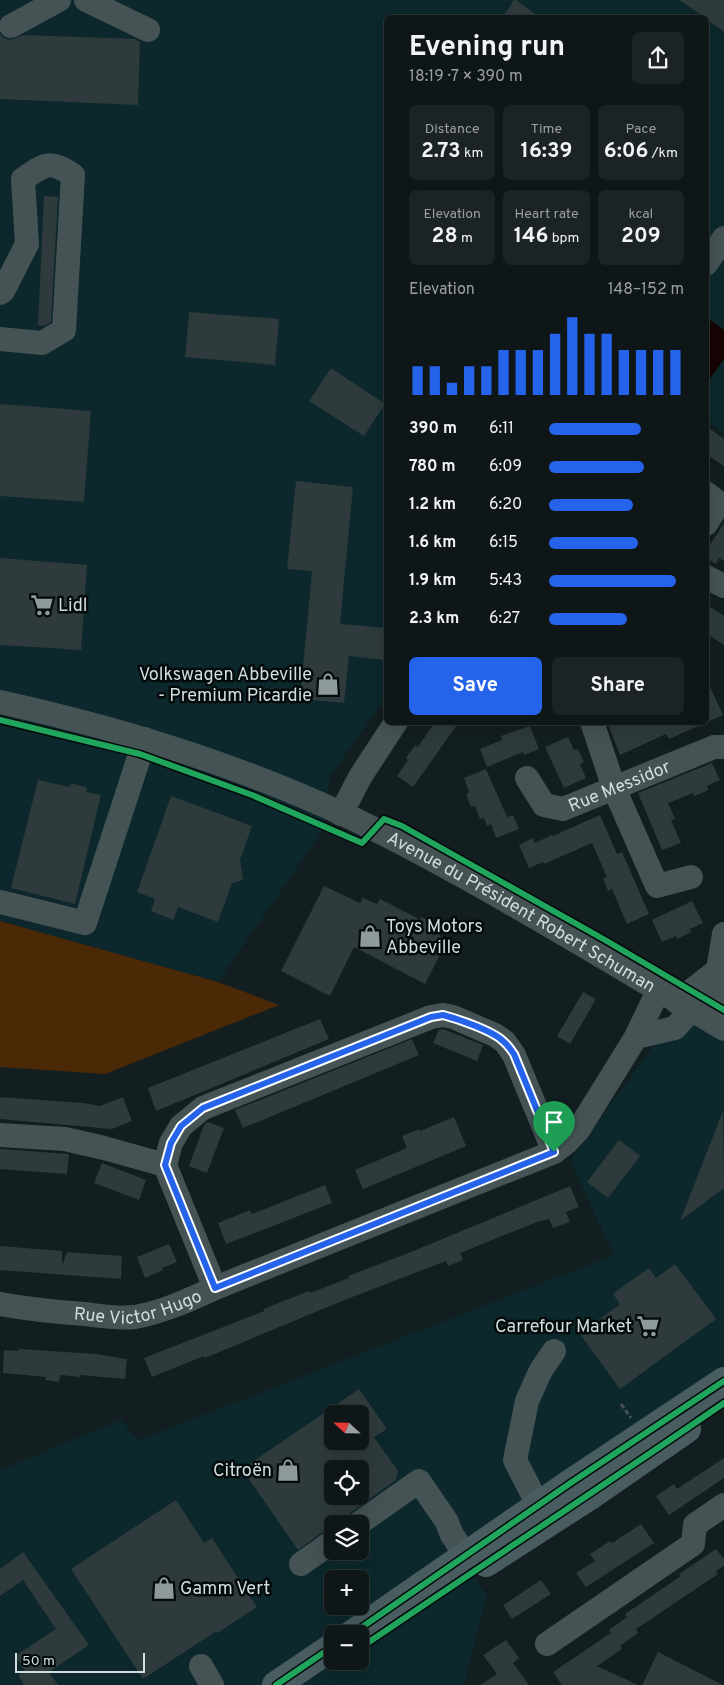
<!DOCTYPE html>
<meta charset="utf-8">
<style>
:root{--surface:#0e1618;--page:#1c2325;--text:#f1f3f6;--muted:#9b9fa2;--line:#2e3537;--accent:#2563eb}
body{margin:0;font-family:Overpass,sans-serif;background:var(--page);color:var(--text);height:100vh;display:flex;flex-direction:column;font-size:19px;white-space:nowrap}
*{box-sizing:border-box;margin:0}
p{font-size:16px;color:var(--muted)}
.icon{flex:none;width:28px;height:28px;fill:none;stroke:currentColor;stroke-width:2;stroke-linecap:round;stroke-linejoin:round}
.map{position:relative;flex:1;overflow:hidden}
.sheet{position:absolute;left:384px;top:15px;width:325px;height:710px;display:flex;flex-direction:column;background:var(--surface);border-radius:8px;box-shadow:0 5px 20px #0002,0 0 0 1px var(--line)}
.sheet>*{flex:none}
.needle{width:32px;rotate:292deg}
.controls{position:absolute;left:324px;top:1405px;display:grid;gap:10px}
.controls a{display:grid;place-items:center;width:45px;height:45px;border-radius:8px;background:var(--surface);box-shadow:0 5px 20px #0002,0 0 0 1px var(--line);font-size:25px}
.scale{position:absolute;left:15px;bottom:12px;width:130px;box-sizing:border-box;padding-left:5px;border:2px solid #d0dcde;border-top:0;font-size:14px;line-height:18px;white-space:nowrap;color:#d0dcde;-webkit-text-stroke:4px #040a0b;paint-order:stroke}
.pin{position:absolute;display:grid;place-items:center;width:42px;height:42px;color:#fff;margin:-51px -21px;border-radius:50% 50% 50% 0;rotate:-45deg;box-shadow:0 0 5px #0007}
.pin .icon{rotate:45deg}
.round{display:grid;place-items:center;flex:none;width:52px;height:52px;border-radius:8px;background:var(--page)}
.overview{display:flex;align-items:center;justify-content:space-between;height:85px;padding:0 25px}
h1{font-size:28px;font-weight:700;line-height:38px}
.metrics{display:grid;grid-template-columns:repeat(3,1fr);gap:8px;height:85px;padding:5px 25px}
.metrics div{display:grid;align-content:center;border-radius:8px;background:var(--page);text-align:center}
.metrics b{font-size:21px;font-weight:700}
.metrics small{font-size:14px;font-weight:400}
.metrics p{font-size:14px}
.chart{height:140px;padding:10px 25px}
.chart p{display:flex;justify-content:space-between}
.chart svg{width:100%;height:90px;margin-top:5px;stroke:var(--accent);stroke-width:6}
.primary-button{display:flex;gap:10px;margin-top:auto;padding:10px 25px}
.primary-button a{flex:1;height:58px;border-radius:8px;background:var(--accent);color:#fff;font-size:20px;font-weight:700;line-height:58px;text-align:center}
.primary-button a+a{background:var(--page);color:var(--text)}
ul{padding:0 25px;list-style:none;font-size:16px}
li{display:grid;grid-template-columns:80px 60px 1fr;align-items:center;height:38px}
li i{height:12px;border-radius:6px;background:var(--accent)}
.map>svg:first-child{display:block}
.built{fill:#0c282c;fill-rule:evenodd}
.green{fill:#4b2907}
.water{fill:#170303}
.building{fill:#2e3a3b;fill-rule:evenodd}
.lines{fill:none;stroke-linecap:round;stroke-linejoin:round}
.path{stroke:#475254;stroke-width:3;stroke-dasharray:5 2.5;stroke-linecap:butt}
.minor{stroke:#455355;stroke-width:24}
.major{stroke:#495d61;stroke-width:28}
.cycleway-casing{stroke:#040a0b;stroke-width:9}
.cycleway{stroke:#20a55d;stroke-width:6}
.route-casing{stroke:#fff;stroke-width:10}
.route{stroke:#2563eb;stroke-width:6}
.labels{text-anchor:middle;stroke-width:5;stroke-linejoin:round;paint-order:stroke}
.poi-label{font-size:18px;fill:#d0dcde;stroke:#040a0b;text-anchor:start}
.street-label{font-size:18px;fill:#d0dcde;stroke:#040a0b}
</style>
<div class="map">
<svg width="724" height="1685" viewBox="0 0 724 1685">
<rect width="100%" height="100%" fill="#131e20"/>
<!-- built -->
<path class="built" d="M 0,0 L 724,0 L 724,433 L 706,420 L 706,18 L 386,18 L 386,697 L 330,777 L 321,833 L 218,982 L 0,921 Z
M 679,1010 L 724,1042 L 724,1392 L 465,1563 L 487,1596 L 464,1685 L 0,1685 L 0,1470 L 121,1420 L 139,1440 L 614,1255 L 570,1161 ZM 332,1414 L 360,1414 L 360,1441 L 332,1441 ZM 332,1469 L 360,1469 L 360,1496 L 332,1496 ZM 332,1524 L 360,1524 L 360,1551 L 332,1551 ZM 332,1579 L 360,1579 L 360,1606 L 332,1606 ZM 332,1634 L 360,1634 L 360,1661 L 332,1661 Z"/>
<!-- green -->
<path class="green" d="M 0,921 L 218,982 L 279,1005 L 105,1074 L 0,1067 Z"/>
<!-- water -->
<path class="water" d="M 707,318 L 724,330 L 724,359 L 706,384 Z"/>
<!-- building -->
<path class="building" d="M 514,0 L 516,0 L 541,18 L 502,18 Z
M 679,0 L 724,0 L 724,32 L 706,19 L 706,18 Z
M 0,34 L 4,38 L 10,40 L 24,35 L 135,39 L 140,42 L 138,105 L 0,99 Z
M 44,196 L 58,197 L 51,322 L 44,326 L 38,325 Z
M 189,312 L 279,319 L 275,365 L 185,357 Z
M 331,368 L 385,404 L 364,436 L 309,401 Z
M 0,404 L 91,411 L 84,502 L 0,496 Z
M 706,426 L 724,439 L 724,466 L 706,454 Z
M 296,481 L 353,487 L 340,624 L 386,628 L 386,660 L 349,656 L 344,703 L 300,699 L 312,571 L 287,569 Z
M 724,523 L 724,561 L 719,558 L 716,564 L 706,557 L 706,551 Z
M 0,558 L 87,565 L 81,650 L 0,645 Z
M 706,604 L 724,616 L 724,645 L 706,633 Z
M 706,678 L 723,715 L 669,739 L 666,734 L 620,755 L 607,722 L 706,722 Z
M 435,722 L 459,722 L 413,787 L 397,776 L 408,760 L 406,758 L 415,745 L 418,747 Z
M 530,726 L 539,749 L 524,755 L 523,752 L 487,767 L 480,749 L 502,740 L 501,736 Z
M 568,737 L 574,750 L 578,749 L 584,762 L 580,764 L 586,778 L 564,788 L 545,747 Z
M 712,763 L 720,780 L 707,786 L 708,790 L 702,793 L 694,796 L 693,793 L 668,803 L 675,819 L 671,820 L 681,843 L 662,850 L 638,793 Z
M 486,769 L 507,817 L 513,815 L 519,829 L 496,838 L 491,824 L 487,826 L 484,818 L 480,819 L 475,806 L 471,807 L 466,794 L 469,792 L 464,778 Z
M 38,780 L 70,787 L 71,783 L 87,788 L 86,792 L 101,795 L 75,904 L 11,888 Z
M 171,796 L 252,826 L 240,860 L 243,880 L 232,883 L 218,922 L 178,907 L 173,920 L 151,911 L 155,899 L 137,892 Z
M 600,815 L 617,854 L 622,852 L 649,914 L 627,924 L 612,889 L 608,891 L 603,878 L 607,877 L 592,843 L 544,864 L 543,862 L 529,868 L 519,845 L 533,838 L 535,843 L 552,835 L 553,836 Z
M 324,886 L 360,903 L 363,898 L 377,904 L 380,899 L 421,920 L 421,917 L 430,921 L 439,931 L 442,942 L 441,953 L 425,984 L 354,947 L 330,996 L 281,971 Z
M 692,901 L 703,923 L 690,929 L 691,932 L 677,939 L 676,936 L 662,942 L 652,920 Z
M 583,992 L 596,999 L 570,1044 L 557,1036 Z
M 320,1019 L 329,1039 L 156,1111 L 148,1088 Z
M 443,1029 L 483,1045 L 477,1061 L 433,1043 L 439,1030 Z
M 412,1039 L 419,1055 L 243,1128 L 235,1110 Z
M 0,1097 L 83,1103 L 100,1106 L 123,1097 L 132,1121 L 112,1129 L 0,1119 Z
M 723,1111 L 724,1188 L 680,1221 Z
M 454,1117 L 466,1146 L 363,1189 L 355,1170 L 407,1148 L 402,1136 L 419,1129 L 420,1131 Z
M 208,1122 L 224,1128 L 207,1173 L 189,1166 L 204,1125 Z
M 619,1140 L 640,1156 L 608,1198 L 587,1182 Z
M 0,1149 L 69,1154 L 67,1174 L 0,1169 Z
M 102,1163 L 146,1180 L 139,1200 L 94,1183 Z
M 325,1185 L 332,1203 L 226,1244 L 218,1223 L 250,1210 L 252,1214 Z
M 570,1186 L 579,1207 L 566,1212 L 570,1222 L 561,1225 L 553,1228 L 549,1219 L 537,1222 L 460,1253 L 463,1260 L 448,1266 L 446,1261 L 337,1303 L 205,1358 L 204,1356 L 152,1377 L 144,1358 L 264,1311 L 264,1309 L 281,1302 L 309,1291 L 310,1293 L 349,1278 L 348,1276 L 411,1252 Z
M 169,1244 L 177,1262 L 162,1268 L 163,1270 L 145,1278 L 137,1257 Z
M 0,1246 L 62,1251 L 62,1266 L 67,1252 L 122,1256 L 121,1279 L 0,1270 Z
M 675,1264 L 716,1319 L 620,1389 L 580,1334 L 620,1304 L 613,1294 L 632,1280 L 649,1268 L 656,1278 Z
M 19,1349 L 96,1354 L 127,1359 L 125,1379 L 80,1375 L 80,1377 L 60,1375 L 59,1382 L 45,1380 L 46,1377 L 3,1373 L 4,1350 L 18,1351 Z
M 359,1389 L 387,1429 L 374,1437 L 398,1471 L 396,1480 L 350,1513 L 345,1520 L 340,1524 L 332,1524 L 332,1529 L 324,1531 L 298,1550 L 242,1469 ZM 332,1414 L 360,1414 L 360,1441 L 332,1441 ZM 332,1469 L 360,1469 L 360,1496 L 332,1496 Z
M 724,1458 L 724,1478 L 669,1515 L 656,1496 L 674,1484 L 677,1489 Z
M 176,1500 L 204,1543 L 212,1538 L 257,1607 L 217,1633 L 215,1632 L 143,1679 L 71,1569 Z
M 641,1524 L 654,1543 L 586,1587 L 576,1573 L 595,1561 L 590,1554 L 610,1541 L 612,1543 Z
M 716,1549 L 724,1559 L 724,1566 L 716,1571 L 718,1574 L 636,1629 L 638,1633 L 620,1646 L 622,1649 L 597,1666 L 638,1685 L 562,1685 L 553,1672 L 611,1633 L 609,1630 L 627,1617 L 625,1614 L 681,1576 L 679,1574 Z
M 23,1552 L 89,1645 L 49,1672 L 58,1685 L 24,1685 L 18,1675 L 25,1671 L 15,1656 L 56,1629 L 23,1580 L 0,1596 L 0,1569 Z
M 541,1580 L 551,1594 L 512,1619 L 503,1605 Z
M 506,1640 L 519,1658 L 513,1663 L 529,1685 L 480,1685 L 497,1674 L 483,1655 Z
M 658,1652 L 723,1685 L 642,1685 Z"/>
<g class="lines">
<!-- path -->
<path class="path" d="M 621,1404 L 631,1418"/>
<!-- minor -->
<g class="minor">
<path d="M 86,0 L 148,30"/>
<path d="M 11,26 L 59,0"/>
<path d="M 706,264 L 724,238"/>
<path d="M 0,293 L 3,291 L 27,244 L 23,179 C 46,164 48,159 73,175 L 64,330 L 42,343 L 0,339"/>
<path d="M 706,493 L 719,503 L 706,524"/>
<path d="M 706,577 L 724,586"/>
<path id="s1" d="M 0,702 C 118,728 233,763 343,814 C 424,852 502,898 579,943 C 627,972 676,1000 724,1029"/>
<path d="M 592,722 L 614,788 L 657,886 L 691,877"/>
<path id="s2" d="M 527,778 L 544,805 L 563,809 L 714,747 L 724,747"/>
<path d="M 341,814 L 360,777 L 396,722"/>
<path d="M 0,902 L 85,923 L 145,739"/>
<path d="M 677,1002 L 718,970"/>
<path d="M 706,1018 L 715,1004 L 720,985 L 718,970 L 724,934"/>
<path d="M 636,1037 L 675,1028 L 691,1010"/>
<path d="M 0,1135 L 65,1139 L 104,1148 L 165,1165"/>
<path d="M 215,1288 L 165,1165 L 171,1143 L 181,1126 L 203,1108 L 431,1017 L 443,1015 L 453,1017 L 495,1035 L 505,1042 L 514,1055 L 554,1152"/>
<path id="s3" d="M 0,1304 C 28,1309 56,1312 85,1314 C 101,1316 119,1319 135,1317 C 163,1312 189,1300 215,1288 L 554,1152 L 567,1142 L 579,1129 L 636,1037 L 658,991"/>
<path d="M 540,1504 L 535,1499 L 515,1460 L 527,1401 L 541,1370 L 554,1351"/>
<path d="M 358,1524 L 419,1481 L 447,1522 L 451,1533 L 465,1555"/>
<path d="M 301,1564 L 332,1542"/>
<path d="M 547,1644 L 693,1544 L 695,1525 L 724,1505"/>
<path d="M 201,1666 L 212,1685"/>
</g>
<!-- major -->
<path class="major" d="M 486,1563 L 590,1496 L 687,1429
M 352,1634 L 572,1482 L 724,1381
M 276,1685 L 332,1647"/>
<defs>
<path id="cycleway" d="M 0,720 L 140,754 L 252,795 L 362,843 L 384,819 L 402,826 L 605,940 L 724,1010
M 352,1634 L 572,1482 L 724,1381
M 360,1648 C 481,1566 603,1486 724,1403
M 276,1685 L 332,1647"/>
</defs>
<!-- cycleway casing -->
<use href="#cycleway" class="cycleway-casing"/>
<!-- cycleway -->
<use href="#cycleway" class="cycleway"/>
</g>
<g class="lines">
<defs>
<path id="route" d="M 443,1015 C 458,1019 494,1031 504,1042 C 508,1045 511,1050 514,1054 L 554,1152 L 215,1288 L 165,1165 L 171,1143 L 181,1126 L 203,1108 L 431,1017 Z"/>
</defs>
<!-- route casing -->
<use href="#route" class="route-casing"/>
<!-- route -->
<use href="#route" class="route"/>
</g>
<!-- icons -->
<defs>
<symbol id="supermarket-bare" viewBox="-9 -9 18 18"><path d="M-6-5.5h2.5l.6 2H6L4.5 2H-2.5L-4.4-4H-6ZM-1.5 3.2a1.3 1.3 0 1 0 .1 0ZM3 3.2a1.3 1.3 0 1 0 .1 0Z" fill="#8e9a9c" stroke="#040a0b" stroke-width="2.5" paint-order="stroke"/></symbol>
<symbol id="shop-bare" viewBox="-9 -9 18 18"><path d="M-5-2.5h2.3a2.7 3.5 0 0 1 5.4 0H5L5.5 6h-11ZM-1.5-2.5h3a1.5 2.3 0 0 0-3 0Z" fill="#8e9a9c" stroke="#040a0b" stroke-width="2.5" paint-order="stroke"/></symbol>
</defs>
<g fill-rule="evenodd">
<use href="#supermarket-bare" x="26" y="589" width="32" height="32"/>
<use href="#shop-bare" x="312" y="668" width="32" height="32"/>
<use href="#shop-bare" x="354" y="920" width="32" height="32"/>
<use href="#supermarket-bare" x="632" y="1310" width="32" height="32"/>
<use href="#shop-bare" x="272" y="1454" width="32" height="32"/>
<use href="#shop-bare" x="148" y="1572" width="32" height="32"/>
</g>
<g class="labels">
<!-- poi labels -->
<g class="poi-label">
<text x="58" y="611">Lidl</text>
<text x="312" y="680" text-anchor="end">Volkswagen Abbeville<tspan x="312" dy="21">- Premium Picardie</tspan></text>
<text x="386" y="932">Toys Motors<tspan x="386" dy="21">Abbeville</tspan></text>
<text x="632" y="1332" text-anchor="end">Carrefour Market</text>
<text x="272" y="1476" text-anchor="end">Citroën</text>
<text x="180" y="1594">Gamm Vert</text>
</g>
<!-- street labels -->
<g class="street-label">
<text dy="6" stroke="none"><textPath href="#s2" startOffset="112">Rue Messidor</textPath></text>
<text dy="6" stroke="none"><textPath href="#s1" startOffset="565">Avenue du Président Robert Schuman</textPath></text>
<text dy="6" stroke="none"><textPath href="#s3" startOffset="140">Rue Victor Hugo</textPath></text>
</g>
</g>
</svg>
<div class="controls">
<a><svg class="needle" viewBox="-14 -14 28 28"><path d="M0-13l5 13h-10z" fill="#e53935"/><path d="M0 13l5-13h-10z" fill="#9b9fa2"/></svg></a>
<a><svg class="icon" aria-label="locate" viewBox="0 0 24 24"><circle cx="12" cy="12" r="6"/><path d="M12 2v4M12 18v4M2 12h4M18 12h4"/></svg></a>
<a><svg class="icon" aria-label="layers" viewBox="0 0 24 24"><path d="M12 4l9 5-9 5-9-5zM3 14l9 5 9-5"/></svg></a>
<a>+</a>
<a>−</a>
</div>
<div class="scale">50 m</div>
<div class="pin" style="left:554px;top:1152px;background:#1e9e55"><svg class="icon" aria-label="arrive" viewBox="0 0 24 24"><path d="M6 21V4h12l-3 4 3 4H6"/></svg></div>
<section class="sheet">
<div class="overview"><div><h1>Evening run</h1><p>18:19 · 7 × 390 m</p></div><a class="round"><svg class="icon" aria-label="share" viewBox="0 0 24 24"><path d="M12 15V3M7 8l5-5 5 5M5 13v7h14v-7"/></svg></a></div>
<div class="metrics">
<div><p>Distance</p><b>2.73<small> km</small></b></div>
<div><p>Time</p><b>16:39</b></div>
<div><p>Pace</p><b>6:06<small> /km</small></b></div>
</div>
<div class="metrics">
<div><p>Elevation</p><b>28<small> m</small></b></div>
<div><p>Heart rate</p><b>146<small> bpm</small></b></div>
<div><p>kcal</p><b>209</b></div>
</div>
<div class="chart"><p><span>Elevation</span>148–152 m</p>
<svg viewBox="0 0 160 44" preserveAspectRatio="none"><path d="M5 44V30M15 44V30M25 44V38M35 44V30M45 44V30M55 44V22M65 44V22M75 44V22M85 44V14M95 44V6M105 44V14M115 44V14M125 44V22M135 44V22M145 44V22M155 44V22"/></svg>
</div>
<ul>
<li><b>390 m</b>6:11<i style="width:68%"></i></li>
<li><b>780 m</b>6:09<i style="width:70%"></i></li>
<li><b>1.2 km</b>6:20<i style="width:62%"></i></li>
<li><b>1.6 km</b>6:15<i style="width:66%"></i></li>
<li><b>1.9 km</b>5:43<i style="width:94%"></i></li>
<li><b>2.3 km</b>6:27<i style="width:58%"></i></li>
</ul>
<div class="primary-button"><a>Save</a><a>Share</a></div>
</section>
</div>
